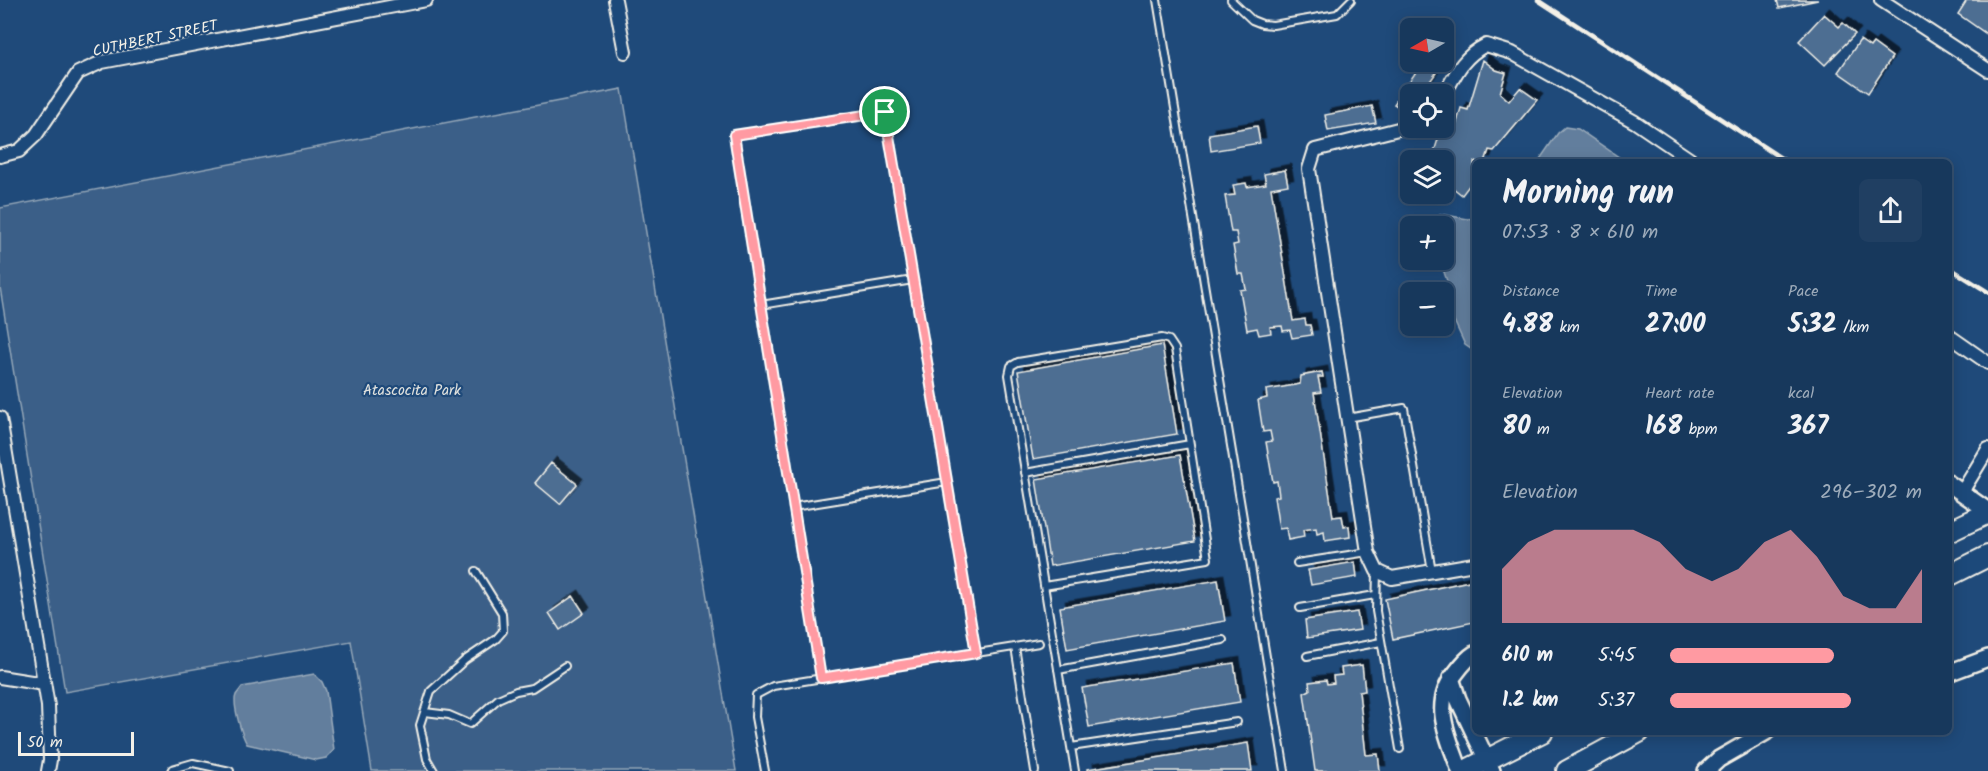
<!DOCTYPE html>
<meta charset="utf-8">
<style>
:root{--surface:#17385c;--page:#203f62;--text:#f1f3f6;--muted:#9eacbb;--line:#365272;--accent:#ff9aa2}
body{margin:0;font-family:Kalam,sans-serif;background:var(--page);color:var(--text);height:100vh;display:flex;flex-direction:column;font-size:22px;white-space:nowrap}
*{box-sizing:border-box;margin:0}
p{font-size:20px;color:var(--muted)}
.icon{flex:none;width:33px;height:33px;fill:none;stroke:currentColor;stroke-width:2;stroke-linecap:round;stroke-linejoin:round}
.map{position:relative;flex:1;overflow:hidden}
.drawer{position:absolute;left:1472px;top:159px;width:480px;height:576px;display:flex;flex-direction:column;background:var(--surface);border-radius:9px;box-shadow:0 3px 15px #0003,0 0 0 2px var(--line)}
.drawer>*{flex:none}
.needle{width:39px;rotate:261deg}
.fabs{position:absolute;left:1400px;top:18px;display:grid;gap:12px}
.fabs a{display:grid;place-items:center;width:54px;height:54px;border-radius:9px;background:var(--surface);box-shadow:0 3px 15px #0003,0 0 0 2px var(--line);font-size:30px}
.scale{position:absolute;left:18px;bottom:15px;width:116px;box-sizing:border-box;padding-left:6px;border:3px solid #f4f1e8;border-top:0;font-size:16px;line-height:21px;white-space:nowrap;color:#f4f1e8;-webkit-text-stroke:4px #1f4a7a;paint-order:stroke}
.pin{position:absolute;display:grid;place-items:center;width:51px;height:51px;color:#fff;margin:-26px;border:3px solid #fff;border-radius:50%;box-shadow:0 2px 6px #0007}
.round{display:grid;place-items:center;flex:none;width:63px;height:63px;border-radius:9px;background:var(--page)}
.head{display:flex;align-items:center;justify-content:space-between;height:102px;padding:0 30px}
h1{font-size:33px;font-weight:700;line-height:45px}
.figures{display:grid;grid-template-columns:repeat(3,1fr);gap:9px;height:102px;padding:6px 30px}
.figures div{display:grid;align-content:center}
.figures b{font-size:26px;font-weight:700}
.figures small{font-size:16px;font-weight:400}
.figures p{font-size:16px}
.chart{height:168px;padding:12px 30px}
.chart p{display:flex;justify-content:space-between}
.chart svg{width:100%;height:108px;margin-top:6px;fill:var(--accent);opacity:.7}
ul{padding:0 30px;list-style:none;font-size:20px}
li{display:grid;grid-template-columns:96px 72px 1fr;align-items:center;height:45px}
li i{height:15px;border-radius:8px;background:var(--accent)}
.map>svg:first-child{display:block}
.green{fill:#3a5f88;stroke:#97a8b8;stroke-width:1.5}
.water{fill:#627e9d;stroke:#9cacbb;stroke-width:1.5}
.building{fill:#4d6e92;stroke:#f4f1e8;stroke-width:1.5;filter:url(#shadow)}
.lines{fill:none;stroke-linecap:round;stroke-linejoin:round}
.service-casing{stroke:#f4f1e8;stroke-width:10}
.minor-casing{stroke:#f4f1e8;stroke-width:16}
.tertiary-casing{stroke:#f4f1e8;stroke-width:20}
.primary-casing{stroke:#f4f1e8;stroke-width:24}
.service{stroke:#1f4a7a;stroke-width:6}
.minor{stroke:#1f4a7a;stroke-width:12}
.tertiary{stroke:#1f4a7a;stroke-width:15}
.primary{stroke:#1f4a7a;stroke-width:20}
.rail{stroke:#f4f1e8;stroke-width:4.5}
.route-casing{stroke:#fff;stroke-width:12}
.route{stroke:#ff9aa2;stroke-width:8}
.labels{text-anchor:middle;stroke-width:4.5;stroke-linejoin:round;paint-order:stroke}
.street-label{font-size:15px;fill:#f4f1e8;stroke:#1f4a7a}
.park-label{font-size:15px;fill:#e1e2de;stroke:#1f4a7a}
</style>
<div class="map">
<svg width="1988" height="771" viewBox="0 0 1988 771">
<defs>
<filter id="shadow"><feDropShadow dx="5.5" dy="-5.5" stdDeviation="0" flood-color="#0009"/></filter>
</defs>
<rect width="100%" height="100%" fill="#1f4a7a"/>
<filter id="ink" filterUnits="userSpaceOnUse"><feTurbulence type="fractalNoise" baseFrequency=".0167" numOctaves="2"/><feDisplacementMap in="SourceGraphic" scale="12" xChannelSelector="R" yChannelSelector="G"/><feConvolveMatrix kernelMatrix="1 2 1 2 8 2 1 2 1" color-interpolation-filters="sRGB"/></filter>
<g filter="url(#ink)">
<!-- green -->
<path class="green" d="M 622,89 L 736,771 L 372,771 L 351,641 L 65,692 L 0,287 L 0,208 Z"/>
<!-- water -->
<path class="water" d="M 1565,127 L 1578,129 L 1626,162 L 1538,162 L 1558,133 Z
M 1440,214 L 1468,219 L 1474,218 L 1474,347 L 1471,349 L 1465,345 L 1447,305 L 1447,281 L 1440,260 L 1443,260 L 1443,226 L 1437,226 Z
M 314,674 L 322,682 L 326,691 L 334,750 L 326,758 L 316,760 L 247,744 C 242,736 232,704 236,695 C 238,692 240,690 242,687 Z"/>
<!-- building -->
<path class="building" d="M 1777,0 L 1818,0 L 1779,8 Z
M 1967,0 L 1988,0 L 1988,35 L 1958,14 Z
M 1824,14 L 1839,27 L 1843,23 L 1855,34 L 1825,65 L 1799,41 Z
M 1860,40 L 1870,47 L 1873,43 L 1892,57 L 1868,93 L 1838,72 Z
M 1483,60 L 1496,70 L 1506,73 L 1500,93 L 1509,101 L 1520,88 L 1537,100 L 1494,151 L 1489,150 L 1485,162 L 1474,162 L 1474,179 L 1462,195 L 1443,180 L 1443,160 L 1434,160 L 1429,156 L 1435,149 L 1440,133 L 1451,136 L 1454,133 L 1461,108 L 1468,110 Z
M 1422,63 L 1436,73 L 1421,94 L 1410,94 L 1410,111 L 1408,113 L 1394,104 Z
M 1372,106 L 1376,123 L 1328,131 L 1325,115 Z
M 1257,126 L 1260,143 L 1211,151 L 1209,134 Z
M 1285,170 L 1288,185 L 1271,188 L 1293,321 L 1305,319 L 1306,325 L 1310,325 L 1312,335 L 1292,338 L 1290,330 L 1283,331 L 1282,326 L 1270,327 L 1271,333 L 1259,335 L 1257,328 L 1247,330 L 1240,290 L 1246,289 L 1243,274 L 1238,274 L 1233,245 L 1238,244 L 1236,232 L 1231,232 L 1225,196 L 1235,195 L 1233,185 L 1246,183 L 1247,187 L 1266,184 L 1264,174 Z
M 1162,345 L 1177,434 L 1033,459 L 1018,371 Z
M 1322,372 L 1323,377 L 1318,377 L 1321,392 L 1314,393 L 1333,517 L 1342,516 L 1344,527 L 1349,526 L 1350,537 L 1325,541 L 1324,532 L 1317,534 L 1316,528 L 1303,530 L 1304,537 L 1288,540 L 1286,528 L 1279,529 L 1274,497 L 1279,496 L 1277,481 L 1273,482 L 1266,442 L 1272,441 L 1270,431 L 1263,432 L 1258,400 L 1267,398 L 1266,390 L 1300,384 L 1301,376 Z
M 1180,455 L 1195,541 L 1050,566 L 1036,479 Z
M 551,463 L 577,484 L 560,504 L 535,483 Z
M 1355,562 L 1357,577 L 1311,585 L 1308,570 Z
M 1218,580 L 1225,621 L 1067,649 L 1060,607 Z
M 1474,580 L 1474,622 L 1393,639 L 1385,599 Z
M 573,596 L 584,613 L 560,630 L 549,613 Z
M 1357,612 L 1360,630 L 1307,638 L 1305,620 Z
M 1234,663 L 1240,702 L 1089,727 L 1082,688 Z
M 1362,665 L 1365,691 L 1359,692 L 1366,755 L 1378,754 L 1380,771 L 1315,771 L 1304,693 L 1310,690 L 1309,682 L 1326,680 L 1327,684 L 1334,683 L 1333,676 L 1342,675 L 1341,668 Z
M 1248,743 L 1252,771 L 1088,771 L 1088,769 Z"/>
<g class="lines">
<defs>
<path id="service" d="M 1157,0 L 1285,771
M 1231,0 L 1252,20 L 1262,24 L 1273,25 L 1337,14 L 1351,0
M 761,305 L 913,280
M 1347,418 L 1404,408 L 1432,571
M 1025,473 L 1190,444
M 793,507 L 947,482
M 1297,563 L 1368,552
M 1377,571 L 1376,611 L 1400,749
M 1044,586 L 1208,559 L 1175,349 L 1169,340 L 1162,338 L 1018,362 L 1011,366 L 1009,375 L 1075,771
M 1300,608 L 1375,595
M 1015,647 L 1035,771
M 1307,656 L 1381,642
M 1058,670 L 1223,640
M 821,678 L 734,135 L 885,112 L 976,653
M 425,712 L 449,715 L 470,724 L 498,699 L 516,691 L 532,688 L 565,666
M 1071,747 L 1237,722
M 171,771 L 172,769 L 193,763 L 230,771
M 434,771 L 427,759 L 420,725 L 431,691 L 465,660 L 496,639 L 503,631 L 502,613 L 476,571
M 765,771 L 755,717 L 756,695 L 773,686 L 1039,643"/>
<path id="minor" d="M 615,0 L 625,52
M 1881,0 L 1988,70
M 1443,97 C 1455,75 1462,57 1486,45 L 1512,53 L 1635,122 L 1694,162
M 1410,126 L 1315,150 L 1309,169 L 1368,552 L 1377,571 L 1392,578 L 1474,564
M 0,156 L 19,151 L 36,135 L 78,73 L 102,62 L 426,0
M 1948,335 L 1988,363
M 0,418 L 48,706 L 50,760 L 48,771
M 1962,492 L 1988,449
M 0,677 L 44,684"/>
<path id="tertiary" d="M 1948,483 L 1988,511
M 1948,673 L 1988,658
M 1451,678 L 1458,699 L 1492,771
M 1460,771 C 1449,737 1430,706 1455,674 C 1461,666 1466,659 1474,654
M 1706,771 L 1719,759 L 1766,732"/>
<path id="primary" d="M 1948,532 L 1988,513
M 1948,576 L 1988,556
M 1465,771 L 1542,732
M 1567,771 L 1639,732"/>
</defs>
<!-- service casing -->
<use href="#service" class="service-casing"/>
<!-- minor casing -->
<use href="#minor" class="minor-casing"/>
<!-- tertiary casing -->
<use href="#tertiary" class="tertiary-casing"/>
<!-- primary casing -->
<use href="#primary" class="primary-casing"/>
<!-- service -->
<use href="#service" class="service"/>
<!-- minor -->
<use href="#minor" class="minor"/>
<!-- tertiary -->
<use href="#tertiary" class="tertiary"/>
<!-- primary -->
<use href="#primary" class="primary"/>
<!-- rail -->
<path class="rail" d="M 1538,0 L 1787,162
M 1948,267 L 1988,292"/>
</g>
</g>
<g class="lines" filter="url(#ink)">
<defs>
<path id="route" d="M 885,112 L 976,653 L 821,678 L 734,135 Z"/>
</defs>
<!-- route casing -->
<use href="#route" class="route-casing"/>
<!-- route -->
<use href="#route" class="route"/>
</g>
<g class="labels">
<!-- street labels -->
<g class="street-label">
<text transform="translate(155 38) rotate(-12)" y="5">CUTHBERT STREET</text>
</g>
<!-- park labels -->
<g class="park-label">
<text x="412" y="395">Atascocita Park</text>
</g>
</g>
</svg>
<div class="fabs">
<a><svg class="needle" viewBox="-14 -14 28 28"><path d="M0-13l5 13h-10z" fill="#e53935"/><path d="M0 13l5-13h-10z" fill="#9eacbb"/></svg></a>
<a><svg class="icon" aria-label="locate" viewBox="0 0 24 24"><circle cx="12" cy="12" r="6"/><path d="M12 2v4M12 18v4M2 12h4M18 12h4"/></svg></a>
<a><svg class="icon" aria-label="layers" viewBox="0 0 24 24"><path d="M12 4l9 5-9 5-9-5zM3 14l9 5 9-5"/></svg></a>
<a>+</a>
<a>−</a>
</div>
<div class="scale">50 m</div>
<div class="pin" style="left:885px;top:112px;background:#1e9e55"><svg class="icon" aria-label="arrive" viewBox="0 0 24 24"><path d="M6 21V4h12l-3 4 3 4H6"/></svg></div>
<section class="drawer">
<div class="head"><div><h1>Morning run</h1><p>07:53 · 8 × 610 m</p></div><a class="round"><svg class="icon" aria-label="share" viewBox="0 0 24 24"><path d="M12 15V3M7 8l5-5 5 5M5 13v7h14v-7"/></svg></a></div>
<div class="figures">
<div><p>Distance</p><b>4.88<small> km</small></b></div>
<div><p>Time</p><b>27:00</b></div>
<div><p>Pace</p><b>5:32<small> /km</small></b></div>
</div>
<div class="figures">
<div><p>Elevation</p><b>80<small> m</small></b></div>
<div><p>Heart rate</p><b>168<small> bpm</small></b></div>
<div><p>kcal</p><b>367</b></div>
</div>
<div class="chart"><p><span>Elevation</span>296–302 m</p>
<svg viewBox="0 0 160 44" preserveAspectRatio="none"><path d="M0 44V22L10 11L20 6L30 6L40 6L50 6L60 11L70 22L80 27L90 22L100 11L110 6L120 17L130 33L140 38L150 38L160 22V44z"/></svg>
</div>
<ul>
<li><b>610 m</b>5:45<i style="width:65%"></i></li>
<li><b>1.2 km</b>5:37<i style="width:72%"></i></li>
</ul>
</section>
</div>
